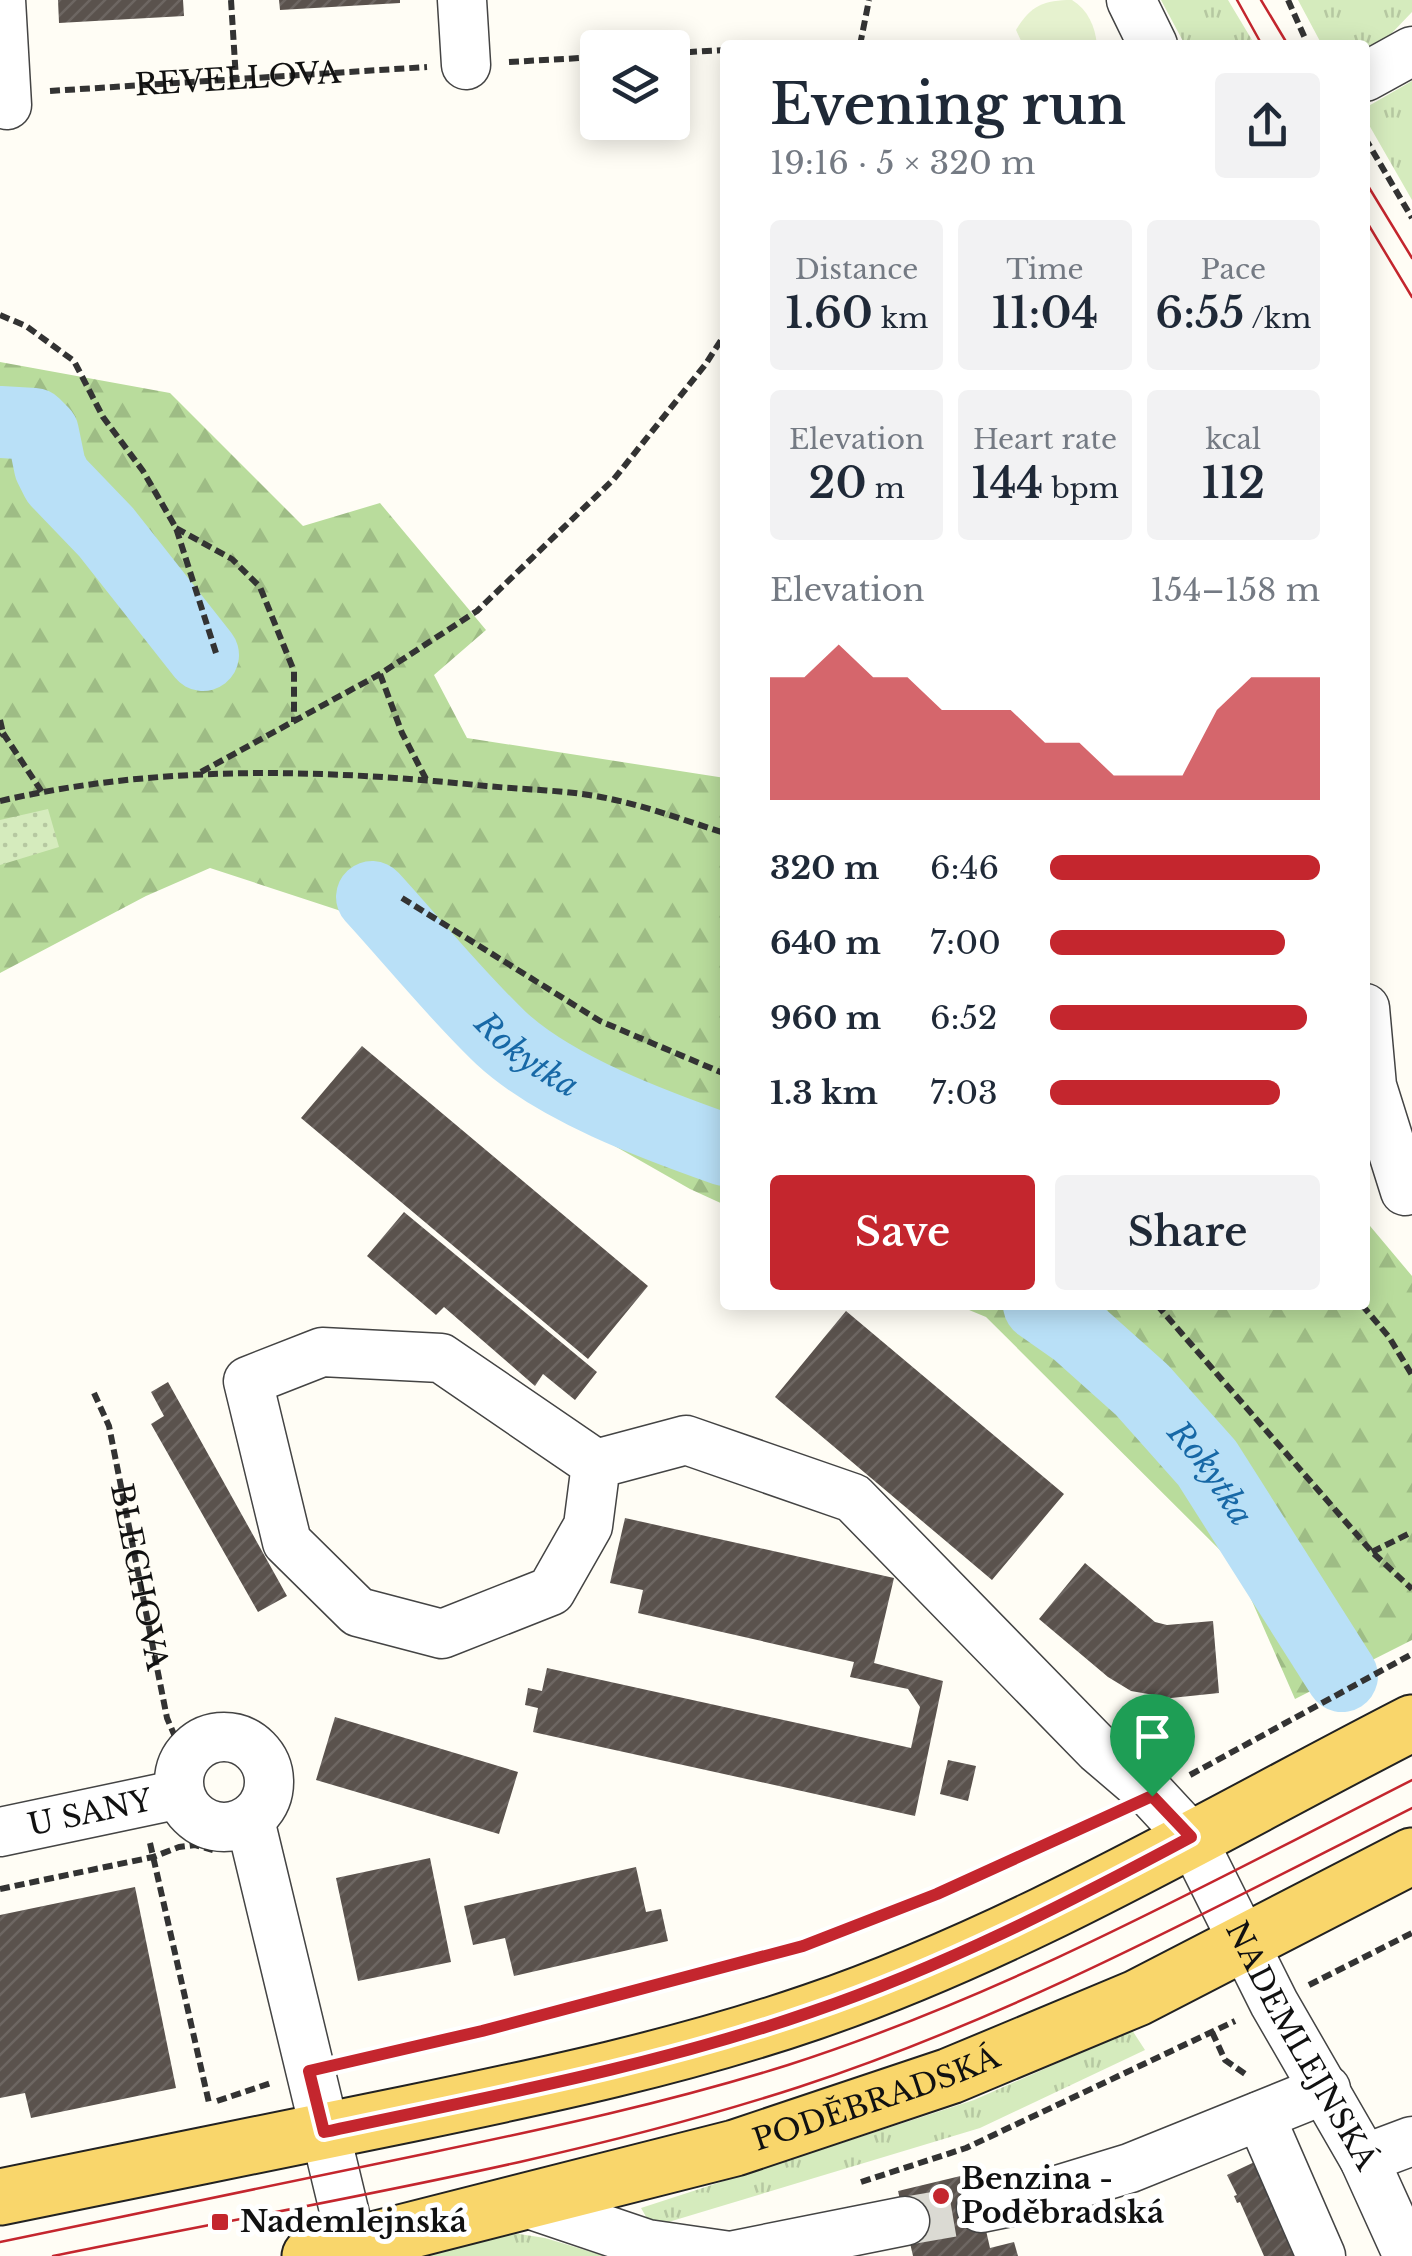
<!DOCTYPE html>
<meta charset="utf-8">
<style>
:root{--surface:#fff;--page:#f2f2f3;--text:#1f2937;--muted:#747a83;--accent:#c4262e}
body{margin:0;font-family:"Libre Baskerville",serif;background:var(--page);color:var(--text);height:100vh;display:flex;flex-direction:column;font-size:38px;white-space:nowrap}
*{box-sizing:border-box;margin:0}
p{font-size:32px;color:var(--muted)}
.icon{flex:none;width:55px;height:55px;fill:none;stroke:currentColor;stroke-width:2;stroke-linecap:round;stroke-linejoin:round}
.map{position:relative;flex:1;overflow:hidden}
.details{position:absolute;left:720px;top:40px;width:650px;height:1270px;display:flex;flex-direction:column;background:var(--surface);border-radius:10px;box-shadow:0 5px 25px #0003}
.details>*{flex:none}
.tools{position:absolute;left:580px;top:30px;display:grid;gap:20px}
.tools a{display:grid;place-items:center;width:110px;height:110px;border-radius:10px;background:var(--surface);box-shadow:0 5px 25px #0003;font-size:50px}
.pin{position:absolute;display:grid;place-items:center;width:85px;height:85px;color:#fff;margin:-102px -42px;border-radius:50% 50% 50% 0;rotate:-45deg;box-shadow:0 0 10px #0007}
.pin .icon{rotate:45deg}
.round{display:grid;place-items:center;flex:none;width:105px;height:105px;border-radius:10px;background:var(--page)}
.summary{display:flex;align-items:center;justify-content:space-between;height:170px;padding:0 50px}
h1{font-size:55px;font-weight:600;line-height:75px}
.metrics{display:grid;grid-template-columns:repeat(3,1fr);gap:15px;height:170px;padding:10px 50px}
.metrics div{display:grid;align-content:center;border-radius:10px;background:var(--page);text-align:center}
.metrics b{font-size:42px;font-weight:600}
.metrics small{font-size:28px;font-weight:400}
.metrics p{font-size:28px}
.chart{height:280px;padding:20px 50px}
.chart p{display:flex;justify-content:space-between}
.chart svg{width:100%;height:180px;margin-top:10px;fill:var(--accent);opacity:.7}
.primary-button{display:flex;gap:20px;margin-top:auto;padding:20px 50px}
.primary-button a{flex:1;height:115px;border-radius:10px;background:var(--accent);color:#fff;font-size:40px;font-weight:600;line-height:115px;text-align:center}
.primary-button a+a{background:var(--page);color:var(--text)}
ul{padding:0 50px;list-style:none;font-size:32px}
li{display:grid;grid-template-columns:160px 120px 1fr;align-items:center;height:75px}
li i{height:25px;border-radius:12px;background:var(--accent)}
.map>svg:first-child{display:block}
.grass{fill:url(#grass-tufts)}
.forest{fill:url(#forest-firs)}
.park{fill:url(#park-dots)}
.pitch{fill:#e6f2cf}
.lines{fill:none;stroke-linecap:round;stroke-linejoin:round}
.river{stroke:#b9e0f7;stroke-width:72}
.building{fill:url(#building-hatch)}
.minor-tunnel{stroke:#dbdad3;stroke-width:48;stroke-dasharray:48 24;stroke-linecap:butt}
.minor-casing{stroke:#444;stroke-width:51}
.major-casing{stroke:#222;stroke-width:59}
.path{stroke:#333;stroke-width:6;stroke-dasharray:10 5;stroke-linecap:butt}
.minor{stroke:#fff;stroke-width:48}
.major{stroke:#f9d66b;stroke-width:55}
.tram{stroke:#c4262e;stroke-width:2.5}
.route-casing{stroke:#fff;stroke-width:20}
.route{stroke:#c4262e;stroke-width:12}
.poi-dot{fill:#c4262e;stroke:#fff;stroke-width:4}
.labels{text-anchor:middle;stroke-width:10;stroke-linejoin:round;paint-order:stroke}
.street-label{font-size:30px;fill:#111;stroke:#fff}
.poi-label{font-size:30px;font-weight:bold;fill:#111;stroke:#fff;text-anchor:start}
.water-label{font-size:32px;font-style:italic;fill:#1768a6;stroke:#fff}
</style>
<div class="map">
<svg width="1412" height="2256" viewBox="0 0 1412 2256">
<defs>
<pattern id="grass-tufts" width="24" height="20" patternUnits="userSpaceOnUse" patternTransform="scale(2.5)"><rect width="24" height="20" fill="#d5ebbd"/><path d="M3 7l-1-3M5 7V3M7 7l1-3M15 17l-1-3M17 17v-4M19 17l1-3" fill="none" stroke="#b6c8a1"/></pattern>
<pattern id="forest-firs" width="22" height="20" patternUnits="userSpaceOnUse" patternTransform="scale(2.5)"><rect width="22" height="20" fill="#b9dc9c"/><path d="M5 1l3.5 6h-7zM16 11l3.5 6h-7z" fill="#9ebc85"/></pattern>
<pattern id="park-dots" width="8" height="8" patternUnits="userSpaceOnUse" patternTransform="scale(2.5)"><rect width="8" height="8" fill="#d5ebbd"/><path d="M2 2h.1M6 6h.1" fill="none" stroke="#b6c8a1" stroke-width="1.8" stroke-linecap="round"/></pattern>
<pattern id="building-hatch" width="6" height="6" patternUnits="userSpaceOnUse" patternTransform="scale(2.5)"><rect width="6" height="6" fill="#5a524d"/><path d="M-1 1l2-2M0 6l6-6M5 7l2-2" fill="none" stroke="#6d6662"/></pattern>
</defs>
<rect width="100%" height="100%" fill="#fffdf5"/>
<!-- grass -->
<path class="grass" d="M 1161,0 L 1228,0 L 1255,45 L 1185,45 Z
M 1298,0 L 1412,0 L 1412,12 L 1391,34 L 1365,50 L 1365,45 L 1322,45 Z
M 1412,81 L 1412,200 L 1365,118 L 1365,108 Z
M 1132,2030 L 1145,2050 L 980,2128 L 652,2227 L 641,2208 L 974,2100 Z
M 506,2232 L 545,2238 L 605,2256 L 424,2256 Z"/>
<!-- forest -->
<path class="forest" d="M 0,362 L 170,393 L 303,526 L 380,503 L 486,630 L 434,675 L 467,738 L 725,778 L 725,1205 L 690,1189 L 513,1088 L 341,911 L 210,868 L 146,896 L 0,973 Z
M 1365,1220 L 1412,1276 L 1412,1640 L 1295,1699 L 1237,1567 L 986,1317 L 957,1305 L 1365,1305 Z"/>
<!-- park -->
<path class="park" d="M 48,809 L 59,847 L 0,865 L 0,820 Z"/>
<!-- pitch -->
<path class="pitch" d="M 1072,0 C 1088,10 1095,26 1097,45 L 1023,45 L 1016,30 C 1031,5 1044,0 1072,0 Z"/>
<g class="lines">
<!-- river -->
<g class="river">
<path d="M 0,422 L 34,424 L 43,433 L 50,467 L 57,481 L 106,532 L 203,655"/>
<path id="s1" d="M 372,897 C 415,944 455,994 501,1038 C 556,1089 654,1125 725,1150"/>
<path id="s2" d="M 1039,1305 L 1076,1331 L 1142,1390 L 1207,1463 L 1342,1676"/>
</g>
</g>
<!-- building -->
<path class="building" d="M 58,0 L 183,0 L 184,16 L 59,23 Z
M 279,0 L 400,0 L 400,3 L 280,10 Z
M 362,1046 L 648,1286 L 588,1359 L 301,1118 Z
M 404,1212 L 597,1372 L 575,1400 L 543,1374 L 535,1386 L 444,1307 L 436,1315 L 367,1256 Z
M 846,1311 L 1064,1494 L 992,1580 L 775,1397 Z
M 168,1382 L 287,1596 L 258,1612 L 151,1424 L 164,1416 L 151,1392 Z
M 625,1518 L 894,1578 L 874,1663 L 943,1681 L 915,1816 L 533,1732 L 538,1708 L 525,1705 L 528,1688 L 542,1691 L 547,1668 L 911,1748 L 920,1707 L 908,1689 L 850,1677 L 854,1662 L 638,1613 L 643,1590 L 610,1583 Z
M 1085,1563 L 1155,1622 L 1167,1625 L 1213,1621 L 1219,1693 L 1171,1698 L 1131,1691 L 1108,1677 L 1039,1619 Z
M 335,1717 L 518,1772 L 499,1834 L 316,1780 Z
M 948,1760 L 976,1766 L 968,1801 L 940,1794 Z
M 430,1858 L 451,1962 L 358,1981 L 336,1878 Z
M 636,1867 L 646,1912 L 661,1909 L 668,1941 L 514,1976 L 505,1938 L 473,1945 L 464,1906 Z
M 135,1887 L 176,2088 L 31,2118 L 25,2093 L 0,2098 L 0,1915 Z
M 1263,2158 L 1308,2256 L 1264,2256 L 1240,2202 L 1237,2203 L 1234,2196 L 1237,2195 L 1227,2175 Z
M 973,2173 L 990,2248 L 1014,2242 L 1018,2256 L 913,2256 L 898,2191 Z"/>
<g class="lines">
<!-- minor-tunnel -->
<path class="minor-tunnel" d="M 905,2221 L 981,2208"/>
<defs>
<g id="minor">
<path d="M 1,0 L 7,105"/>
<path d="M 462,0 L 466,65"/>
<path d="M 1131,0 L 1153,45"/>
<path d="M 1365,77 L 1412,51"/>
<path d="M 1365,1008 L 1372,1086 L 1405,1191"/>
<path id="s5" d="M 596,1464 L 588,1526 L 551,1591 L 442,1634 L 358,1612 L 287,1542 L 248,1381 L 322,1352 L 441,1358 L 596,1464 L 686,1440 L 853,1498 L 1098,1749 L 1153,1796 L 1191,1837 L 1274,2003 L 1364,2159 L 1408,2256"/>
<circle cx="224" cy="1782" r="45"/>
<path d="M 250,1820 L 355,2256"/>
<path id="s6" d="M 0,1832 L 180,1794"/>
<path d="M 1260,2116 L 1321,2256"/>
<path d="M 1364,2159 L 1412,2141"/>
<path d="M 520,2201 L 647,2244 L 730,2256 L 905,2221"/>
<path d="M 981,2208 L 1035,2197 L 1130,2168 L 1326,2089"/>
</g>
<g id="major">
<path d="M 0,2197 C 136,2169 272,2142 408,2114 C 544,2086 681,2057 812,2012 C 1022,1940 1215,1824 1412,1723"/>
<path id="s7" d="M 310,2256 L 735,2148 L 950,2076 L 1137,1998 L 1412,1856"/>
</g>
</defs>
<!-- minor casing -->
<use href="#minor" class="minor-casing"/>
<!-- major casing -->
<use href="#major" class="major-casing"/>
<!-- path -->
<g class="path">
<path d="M 231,0 L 236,79"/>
<path d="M 1288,0 L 1308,45"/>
<path d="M 816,45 L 827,45"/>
<path d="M 860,45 L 869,0"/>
<path d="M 672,53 L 725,50"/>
<path d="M 509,62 L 598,57"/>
<path id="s3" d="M 50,91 L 427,67"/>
<path d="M 1365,138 L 1412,218"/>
<path d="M 0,315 L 26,326 L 74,361 L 103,417 L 143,471 L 176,528 L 216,653"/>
<path d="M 176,528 L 232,559 L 260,587 L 294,671 L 294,722"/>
<path d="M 380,674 L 402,733 L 426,779"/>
<path d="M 0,720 L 3,733 L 0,736"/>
<path d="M 3,733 L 42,792"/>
<path d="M 201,772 L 380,674 L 477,611 L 614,479 L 705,365 L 725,334"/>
<path d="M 0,801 C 160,764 324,769 486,786 C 528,790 574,790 615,800 C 652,808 689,822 725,833"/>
<path d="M 402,898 L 600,1021 L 725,1074"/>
<path d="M 1157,1305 L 1372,1552 L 1412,1589"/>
<path d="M 1362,1305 L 1389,1337 L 1412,1375"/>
<path id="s4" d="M 94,1393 L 109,1426 L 167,1718 L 182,1753"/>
<path d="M 1372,1552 L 1412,1532"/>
<path d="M 1190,1775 L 1412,1654"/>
<path d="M 150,1843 L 209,2103"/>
<path d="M 0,1889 L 153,1857 L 179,1847 L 195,1845 L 213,1850"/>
<path d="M 1309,1985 L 1412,1933"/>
<path d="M 1212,2032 L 1225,2060 L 1248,2076"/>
<path d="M 351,2061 L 482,2031 L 803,1946 L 937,1894 L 1112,1815"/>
<path d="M 217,2101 L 271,2083"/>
<path d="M 861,2182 L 966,2148 L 1235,2021"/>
</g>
<!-- minor -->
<use href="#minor" class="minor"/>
<!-- major -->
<use href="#major" class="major"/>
<!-- tram -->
<path class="tram" d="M 1237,0 L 1262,45
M 1261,0 L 1288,45
M 1365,181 L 1412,258
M 1365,219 L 1412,297
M 0,2242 C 143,2213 286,2184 429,2153 C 549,2128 670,2102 788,2065 C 1006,1995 1209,1883 1412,1780
M 53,2256 C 300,2205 559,2165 799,2087 C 1013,2017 1212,1909 1412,1808"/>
</g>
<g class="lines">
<defs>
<path id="route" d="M 1152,1796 L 1191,1837 C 1068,1903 943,1967 811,2012 C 653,2067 487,2097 324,2132 L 309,2071 L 482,2031 L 803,1946 L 937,1894 Z"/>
</defs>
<!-- route casing -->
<use href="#route" class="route-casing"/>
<!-- route -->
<use href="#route" class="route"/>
</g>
<!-- markers -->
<g class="poi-dot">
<circle cx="941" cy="2196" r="10"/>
<rect x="210" y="2212" width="20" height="20" rx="5"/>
</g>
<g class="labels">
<!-- street labels -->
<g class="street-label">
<text dy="10" stroke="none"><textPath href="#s3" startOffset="188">REVELLOVA</textPath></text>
<text dy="10" stroke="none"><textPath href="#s4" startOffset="190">BLECHOVA</textPath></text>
<text dy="10" stroke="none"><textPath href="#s6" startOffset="92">U SANY</textPath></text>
<text dy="10" stroke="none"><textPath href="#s5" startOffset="1978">NADEMLEJNSKÁ</textPath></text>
<text dy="10" stroke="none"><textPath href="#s7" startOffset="588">PODĚBRADSKÁ</textPath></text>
</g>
<!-- poi labels -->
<g class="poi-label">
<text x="961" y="2189">Benzina -<tspan x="961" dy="34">Poděbradská</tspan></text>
<text x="240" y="2232">Nademlejnská</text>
</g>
<!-- water labels -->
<g class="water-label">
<text dy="11" stroke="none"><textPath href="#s1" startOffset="222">Rokytka</textPath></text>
<text dy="11" stroke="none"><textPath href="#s2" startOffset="242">Rokytka</textPath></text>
</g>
</g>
</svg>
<div class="tools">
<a><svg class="icon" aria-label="layers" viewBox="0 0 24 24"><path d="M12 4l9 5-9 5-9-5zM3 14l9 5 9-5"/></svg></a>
</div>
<div class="pin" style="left:1152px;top:1796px;background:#1e9e55"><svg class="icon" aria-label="arrive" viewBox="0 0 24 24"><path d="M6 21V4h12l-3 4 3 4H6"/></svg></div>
<section class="details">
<div class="summary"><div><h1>Evening run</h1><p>19:16 · 5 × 320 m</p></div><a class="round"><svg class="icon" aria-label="share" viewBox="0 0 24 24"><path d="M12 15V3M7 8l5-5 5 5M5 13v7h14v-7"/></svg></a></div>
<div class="metrics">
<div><p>Distance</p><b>1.60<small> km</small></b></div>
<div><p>Time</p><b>11:04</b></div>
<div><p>Pace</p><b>6:55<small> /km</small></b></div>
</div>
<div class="metrics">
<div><p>Elevation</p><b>20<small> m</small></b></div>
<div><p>Heart rate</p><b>144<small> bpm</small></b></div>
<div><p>kcal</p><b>112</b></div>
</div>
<div class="chart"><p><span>Elevation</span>154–158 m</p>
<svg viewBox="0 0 160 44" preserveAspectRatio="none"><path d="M0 44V14L10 14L20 6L30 14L40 14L50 22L60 22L70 22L80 30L90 30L100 38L110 38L120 38L130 22L140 14L150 14L160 14V44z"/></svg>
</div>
<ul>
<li><b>320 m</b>6:46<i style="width:100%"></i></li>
<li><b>640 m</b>7:00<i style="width:87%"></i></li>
<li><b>960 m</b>6:52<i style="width:95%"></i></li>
<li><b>1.3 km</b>7:03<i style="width:85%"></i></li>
</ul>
<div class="primary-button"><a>Save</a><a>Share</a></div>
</section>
</div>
